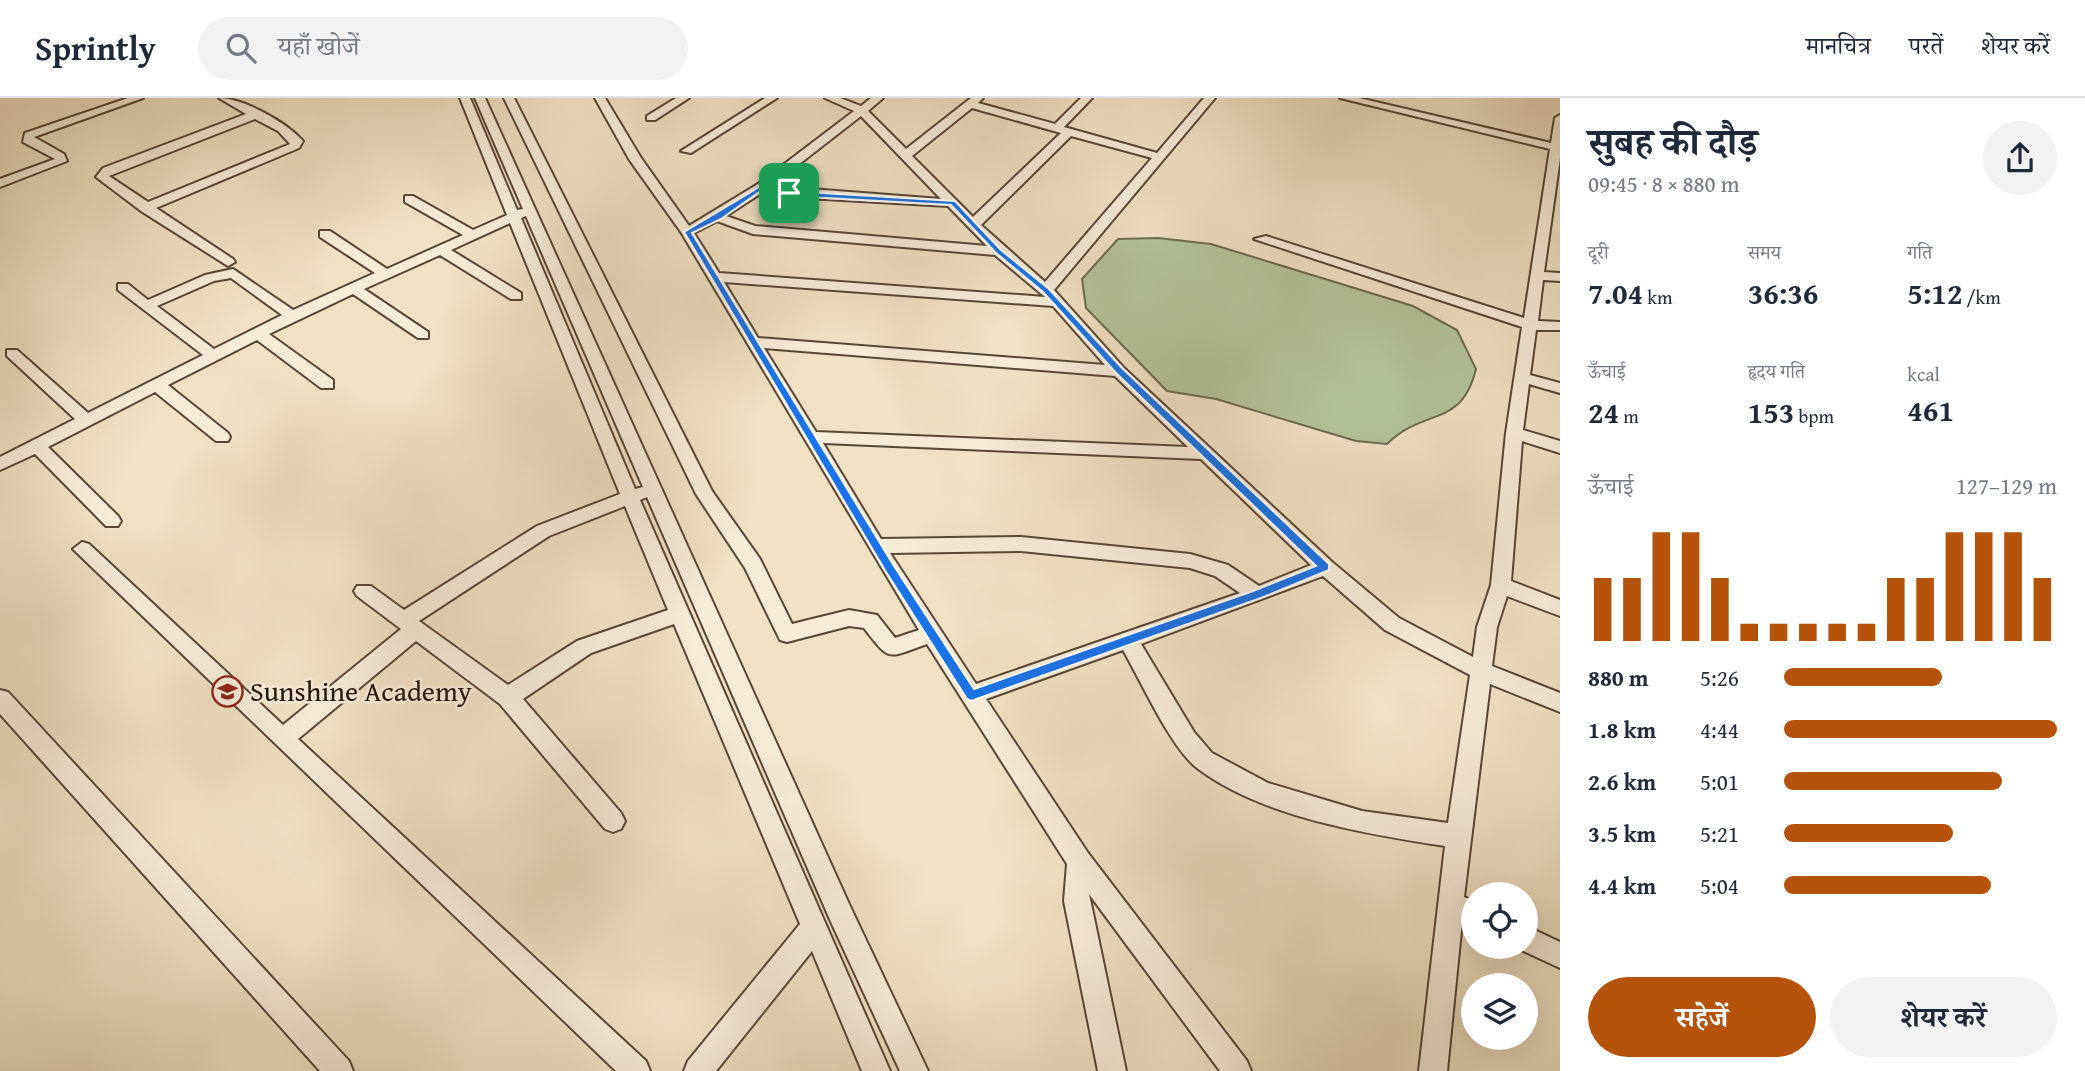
<!DOCTYPE html>
<html lang="hi">
<meta charset="utf-8">
<style>
:root{--surface:#fff;--page:#f2f2f3;--text:#1f2937;--muted:#747a83;--line:#e0e1e3;--accent:#b45309}
body{margin:0;font-family:"Gentium Book Plus","Noto Serif Devanagari",serif;background:var(--page);color:var(--text);height:100vh;display:flex;flex-direction:column;font-size:26px;white-space:nowrap}
*{box-sizing:border-box;margin:0}
p{font-size:23px;color:var(--muted)}
.icon{flex:none;width:38px;height:38px;fill:none;stroke:currentColor;stroke-width:2;stroke-linecap:round;stroke-linejoin:round}
.map{position:relative;flex:1;overflow:hidden}
.panel{display:flex;flex-direction:column;background:var(--surface);width:525px}
.panel>*{flex:none}
.controls{position:absolute;left:1461px;top:784px;display:grid;gap:14px}
.controls a{display:grid;place-items:center;width:77px;height:77px;border-radius:50%;background:var(--surface);box-shadow:0 7px 28px #0002;font-size:35px}
.pin{position:absolute;display:grid;place-items:center;width:60px;height:60px;color:#fff;margin:-30px;border-radius:14px;box-shadow:0 4px 10px #0006}
.round{display:grid;place-items:center;flex:none;width:74px;height:74px;border-radius:37px;background:var(--page)}
.headline{display:flex;align-items:center;justify-content:space-between;height:119px;padding:0 28px}
h1{font-size:38px;font-weight:700;line-height:52px}
.metrics{display:grid;grid-template-columns:repeat(3,1fr);gap:10px;height:119px;padding:7px 28px}
.metrics div{display:grid;align-content:center}
.metrics b{font-size:30px;font-weight:700}
.metrics small{font-size:19px;font-weight:400}
.metrics p{font-size:19px}
.chart{height:196px;padding:14px 28px}
.chart p{display:flex;justify-content:space-between}
.chart svg{width:100%;height:126px;margin-top:7px;stroke:var(--accent);stroke-width:6}
.button{display:flex;gap:14px;margin-top:auto;padding:14px 28px}
.button a{flex:1;height:80px;border-radius:42px;background:var(--accent);color:#fff;font-size:28px;font-weight:700;line-height:80px;text-align:center}
.button a+a{background:var(--page);color:var(--text)}
ul{padding:0 28px;list-style:none;font-size:23px}
li{display:grid;grid-template-columns:112px 84px 1fr;align-items:center;height:52px}
li i{height:18px;border-radius:9px;background:var(--accent)}
header{display:flex;align-items:center;gap:42px;box-sizing:border-box;height:98px;padding:0 35px;background:var(--surface);border-bottom:2px solid var(--line)}
header strong{font-size:33px}
nav{display:flex;gap:38px;margin-inline-start:auto;font-size:24px}
.search{width:490px;height:63px;background:var(--page);display:flex;align-items:center;gap:18px;box-sizing:border-box;padding:0 24px;border-radius:38px;color:var(--muted);font-size:26px}
main{display:flex;flex:1;min-height:0}
.map>svg:first-child{display:block}
.green{fill:#b3c498;stroke:#6c6c4f;stroke-width:2}
.lines{fill:none;stroke-linecap:round;stroke-linejoin:round}
.minor-casing{stroke:#584635;stroke-width:4}
.minor{fill:#f5ecd7;fill-rule:evenodd}
.route{fill:#1a73e8;stroke:#fff;stroke-width:2;fill-rule:evenodd}
.labels{text-anchor:middle;stroke-width:5;stroke-linejoin:round;paint-order:stroke}
.poi-label{font-size:28px;fill:#251306;stroke:#f5ecd7;text-anchor:start}
</style>
<header>
<strong>Sprintly</strong>
<div class="search"><svg class="icon" aria-label="search" viewBox="0 0 24 24"><circle cx="10" cy="10" r="6"/><path d="M15 15l6 6"/></svg>यहाँ खोजें</div>
<nav><a>मानचित्र</a><a>परतें</a><a>शेयर करें</a></nav>
</header>
<main>
<div class="map">
<svg width="1560" height="973" viewBox="0 0 1560 973">
<rect width="100%" height="100%" fill="#efe1c2"/>
<filter id="stains"><feTurbulence type="fractalNoise" baseFrequency=".00286" numOctaves="4"/><feColorMatrix values="0 0 0 0 .2 0 0 0 0 .09 0 0 0 0 .02 0 0 0 .5 -.17"/></filter>
<radialGradient id="worn" r=".72"><stop offset=".6" stop-color="#630" stop-opacity="0"/><stop offset="1" stop-color="#630" stop-opacity=".3"/></radialGradient>
<!-- green -->
<path class="green" d="M 1158,140 L 1211,146 L 1413,208 L 1457,232 L 1476,271 C 1461,331 1426,308 1387,346 L 1356,343 L 1216,301 L 1167,293 L 1086,210 L 1082,181 L 1118,141 Z"/>
<g class="lines">
<defs>
<path id="minor" d="M 128,0 L 143,0 L 34,39 L 64,56 L 67,63 L 0,89 L 0,81 L 55,61 L 23,44 L 25,35 Z
M 219,0 C 243,0 286,24 303,43 L 299,50 L 156,110 L 233,161 L 235,164 L 228,168 L 141,113 L 96,79 L 103,70 L 246,16 ZM 255,21 L 278,33 L 290,46 L 148,104 L 109,78 Z
M 460,0 L 470,0 L 517,112 L 523,111 L 475,0 L 485,0 L 849,806 L 928,973 L 900,973 L 831,824 L 647,399 L 640,402 L 890,973 L 862,973 L 812,853 L 716,973 L 684,973 L 688,963 L 800,826 L 674,526 L 591,555 L 523,601 L 621,715 L 625,723 L 621,731 L 613,734 L 605,731 L 500,606 L 416,543 L 298,641 L 646,963 L 650,973 L 616,973 L 73,451 L 82,444 L 89,446 L 283,627 L 401,531 L 357,498 L 354,493 L 357,488 L 371,488 L 404,512 L 537,428 L 620,396 L 510,125 L 451,152 L 521,195 L 521,201 L 511,201 L 440,157 L 364,191 L 428,234 L 428,240 L 418,240 L 353,196 L 269,236 L 333,282 L 333,290 L 321,290 L 257,242 L 168,287 L 228,335 L 230,339 L 228,343 L 216,343 L 155,294 L 48,349 L 118,418 L 121,423 L 118,428 L 106,428 L 35,356 L 0,372 L 0,359 L 75,321 L 7,258 L 7,252 L 17,252 L 88,315 L 203,257 L 118,192 L 118,186 L 128,186 L 148,202 L 205,177 L 233,171 L 293,212 L 375,175 L 320,139 L 320,133 L 330,133 L 387,171 L 463,137 L 405,104 L 405,98 L 413,98 L 473,132 L 507,117 ZM 526,118 L 643,389 L 635,391 L 521,120 ZM 231,180 L 282,217 L 214,251 L 157,208 L 214,183 ZM 625,408 L 668,512 L 577,543 L 508,587 L 419,523 L 549,438 Z
M 504,0 L 514,0 L 712,393 L 760,461 L 792,526 L 849,512 L 877,517 L 895,540 L 919,532 L 681,134 L 629,61 L 595,0 L 605,0 L 641,60 L 689,128 L 758,86 L 854,13 L 825,0 L 840,0 L 861,8 L 871,0 L 883,0 L 868,13 L 906,51 L 971,0 L 983,0 L 978,5 L 1055,26 L 1081,0 L 1092,0 L 1064,29 L 1157,55 L 1204,0 L 1215,0 L 1054,192 L 1124,270 L 1332,464 L 1399,520 L 1473,559 L 1477,529 L 1491,487 L 1506,335 L 1522,229 L 1254,141 L 1266,138 L 1524,220 L 1550,51 L 1340,0 L 1359,0 L 1551,45 L 1555,20 L 1560,17 L 1560,60 L 1544,174 L 1560,175 L 1560,183 L 1543,182 L 1538,223 L 1560,224 L 1560,232 L 1536,232 L 1530,277 L 1560,285 L 1560,295 L 1529,286 L 1523,332 L 1560,343 L 1560,355 L 1522,343 L 1511,483 L 1560,502 L 1560,518 L 1507,498 L 1497,529 L 1492,568 L 1560,595 L 1560,614 L 1490,586 L 1464,799 L 1474,803 L 1474,828 L 1462,823 L 1447,973 L 1419,973 L 1445,748 C 1367,736 1261,719 1197,670 C 1171,650 1141,583 1123,552 L 986,601 L 1088,755 L 1247,963 L 1251,973 L 1220,973 L 1089,796 L 1126,973 L 1098,973 L 1064,803 L 1067,766 L 927,546 C 887,560 891,565 864,530 L 849,528 L 787,544 L 780,542 L 745,470 L 696,396 ZM 972,10 L 1061,35 L 973,119 L 912,58 ZM 861,18 L 941,101 L 771,88 ZM 1071,38 L 1152,60 L 1045,184 L 981,127 ZM 763,94 L 789,99 L 948,108 L 987,148 L 755,128 L 726,118 ZM 717,123 L 753,136 L 995,157 L 1045,199 L 719,175 L 694,135 ZM 724,184 L 1053,208 L 1105,267 L 758,240 ZM 764,250 L 1115,278 L 1188,349 L 816,334 ZM 823,345 L 1201,361 L 1311,467 L 1259,488 L 1228,467 L 1190,456 L 1021,439 L 881,441 ZM 1021,453 L 1190,470 L 1215,478 L 1240,495 L 976,586 L 890,455 ZM 1323,478 L 1385,532 L 1470,577 L 1448,725 L 1362,713 L 1268,685 L 1212,655 L 1194,634 L 1141,546 Z
M 676,0 L 689,0 L 655,22 L 647,22 L 647,18 Z
M 765,0 L 777,0 L 691,55 L 681,53 Z
M 0,592 L 8,594 L 349,963 L 353,973 L 320,973 L 0,616 Z
M 1526,828 L 1560,844 L 1560,870 L 1517,850 L 1526,849 Z"/>
</defs>
<!-- minor casing -->
<use href="#minor" class="minor-casing"/>
<!-- minor -->
<use href="#minor" class="minor"/>
</g>
<!-- route -->
<path class="route" d="M 761,88 L 789,93 L 955,103 L 1001,152 L 1049,191 L 1122,270 L 1329,466 L 1329,472 L 1261,500 L 971,603 L 967,601 L 886,474 L 684,134 ZM 762,92 L 789,98 L 951,107 L 996,155 L 1043,194 L 1116,275 L 1316,468 L 1253,493 L 974,591 L 894,468 L 692,135 L 721,121 Z"/>
<!-- icons -->
<defs>
<symbol id="school-ring" viewBox="-11 -11 22 22"><circle r="9.5" fill="#f5ecd7" stroke="#8f2418" stroke-width="1.5"/><path d="M0-5L7-2L0 1L-7-2ZM-4 1L0 2.5L4 1V4Q0 6-4 4Z" fill="#8f2418"/></symbol>
</defs>
<g fill-rule="evenodd">
<use href="#school-ring" x="210" y="576" width="35" height="35"/>
</g>
<g class="labels">
<!-- poi labels -->
<g class="poi-label">
<text x="250" y="603">Sunshine Academy</text>
</g>
</g>
<rect width="100%" height="100%" filter="url(#stains)"/>
<rect width="100%" height="100%" fill="url(#worn)"/>
</svg>
<div class="controls">
<a><svg class="icon" aria-label="locate" viewBox="0 0 24 24"><circle cx="12" cy="12" r="6"/><path d="M12 2v4M12 18v4M2 12h4M18 12h4"/></svg></a>
<a><svg class="icon" aria-label="layers" viewBox="0 0 24 24"><path d="M12 4l9 5-9 5-9-5zM3 14l9 5 9-5"/></svg></a>
</div>
<div class="pin" style="left:789px;top:95px;background:#1e9e55"><svg class="icon" aria-label="arrive" viewBox="0 0 24 24"><path d="M6 21V4h12l-3 4 3 4H6"/></svg></div>
</div>
<section class="panel">
<div class="headline"><div><h1>सुबह की दौड़</h1><p>09:45 · 8 × 880 m</p></div><a class="round"><svg class="icon" aria-label="share" viewBox="0 0 24 24"><path d="M12 15V3M7 8l5-5 5 5M5 13v7h14v-7"/></svg></a></div>
<div class="metrics">
<div><p>दूरी</p><b>7.04<small> km</small></b></div>
<div><p>समय</p><b>36:36</b></div>
<div><p>गति</p><b>5:12<small> /km</small></b></div>
</div>
<div class="metrics">
<div><p>ऊँचाई</p><b>24<small> m</small></b></div>
<div><p>हृदय गति</p><b>153<small> bpm</small></b></div>
<div><p>kcal</p><b>461</b></div>
</div>
<div class="chart"><p><span>ऊँचाई</span>127–129 m</p>
<svg viewBox="0 0 160 44" preserveAspectRatio="none"><path d="M5 44V22M15 44V22M25 44V6M35 44V6M45 44V22M55 44V38M65 44V38M75 44V38M85 44V38M95 44V38M105 44V22M115 44V22M125 44V6M135 44V6M145 44V6M155 44V22"/></svg>
</div>
<ul>
<li><b>880 m</b>5:26<i style="width:58%"></i></li>
<li><b>1.8 km</b>4:44<i style="width:100%"></i></li>
<li><b>2.6 km</b>5:01<i style="width:80%"></i></li>
<li><b>3.5 km</b>5:21<i style="width:62%"></i></li>
<li><b>4.4 km</b>5:04<i style="width:76%"></i></li>
</ul>
<div class="button"><a>सहेजें</a><a>शेयर करें</a></div>
</section>
</main>
